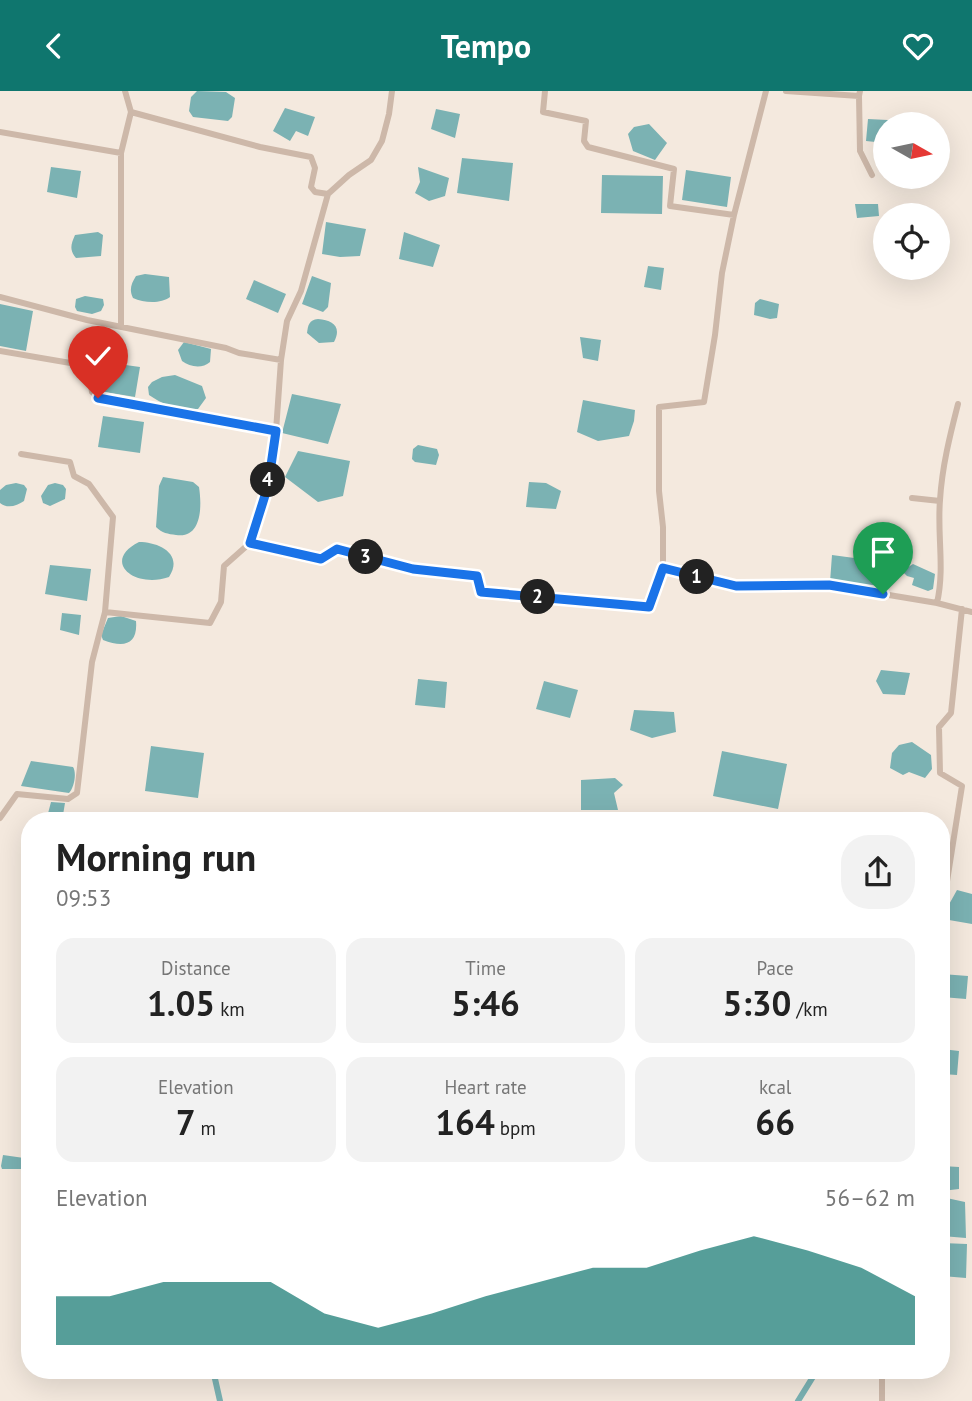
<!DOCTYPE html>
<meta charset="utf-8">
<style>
:root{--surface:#fff;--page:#f2f2f2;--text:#222;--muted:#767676;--accent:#0f766e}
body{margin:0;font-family:"PT Sans",sans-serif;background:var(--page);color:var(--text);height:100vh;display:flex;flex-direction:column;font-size:26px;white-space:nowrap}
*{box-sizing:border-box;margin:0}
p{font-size:23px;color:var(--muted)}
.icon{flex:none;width:38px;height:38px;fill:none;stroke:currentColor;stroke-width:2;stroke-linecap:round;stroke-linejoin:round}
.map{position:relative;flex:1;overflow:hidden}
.details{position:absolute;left:21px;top:721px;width:929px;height:567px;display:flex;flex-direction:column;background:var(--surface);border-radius:28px;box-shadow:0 7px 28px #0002}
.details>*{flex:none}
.needle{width:46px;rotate:99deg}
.tools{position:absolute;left:873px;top:21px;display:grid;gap:14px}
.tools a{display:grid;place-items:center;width:77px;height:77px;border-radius:50%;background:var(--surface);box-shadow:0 7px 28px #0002;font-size:35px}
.pin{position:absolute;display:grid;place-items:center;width:60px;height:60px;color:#fff;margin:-72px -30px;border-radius:50% 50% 50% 0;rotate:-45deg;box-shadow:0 0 7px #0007}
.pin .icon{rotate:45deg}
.km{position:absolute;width:35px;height:35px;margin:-18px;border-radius:50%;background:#222;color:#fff;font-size:19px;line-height:35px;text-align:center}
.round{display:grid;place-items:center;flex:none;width:74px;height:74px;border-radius:28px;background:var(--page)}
.head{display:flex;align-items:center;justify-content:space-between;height:119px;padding:0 35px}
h1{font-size:38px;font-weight:800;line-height:52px}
.figures{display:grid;grid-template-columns:repeat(3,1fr);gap:10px;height:119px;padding:7px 35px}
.figures div{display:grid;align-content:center;border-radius:18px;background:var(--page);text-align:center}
.figures b{font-size:35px;font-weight:800}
.figures small{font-size:19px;font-weight:400}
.figures p{font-size:19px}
.chart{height:196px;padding:14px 35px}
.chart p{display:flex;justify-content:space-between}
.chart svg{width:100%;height:126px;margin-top:7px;fill:var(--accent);opacity:.7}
header{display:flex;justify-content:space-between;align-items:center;height:91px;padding:0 35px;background:var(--accent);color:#fff;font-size:32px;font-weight:800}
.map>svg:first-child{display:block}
.water{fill:#7bb2b3}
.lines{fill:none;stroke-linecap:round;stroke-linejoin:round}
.canal{stroke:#7bb2b3;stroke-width:6}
.street{stroke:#cdb8a9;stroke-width:6}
.route-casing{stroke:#fff;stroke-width:14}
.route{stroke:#1a73e8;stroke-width:9}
</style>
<header><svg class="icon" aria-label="back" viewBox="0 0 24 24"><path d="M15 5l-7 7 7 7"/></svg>Tempo<svg class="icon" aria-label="heart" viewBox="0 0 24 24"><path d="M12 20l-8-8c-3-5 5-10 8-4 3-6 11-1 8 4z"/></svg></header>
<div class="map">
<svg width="972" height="1310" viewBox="0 0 972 1310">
<rect width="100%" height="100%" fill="#f4e9de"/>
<!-- water -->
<path class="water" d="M 197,0 L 226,1 L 235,7 L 232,26 L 228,30 L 193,26 L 189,20 L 191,6 Z
M 285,17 L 315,26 L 308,45 L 296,40 L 290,50 L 273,40 Z
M 436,18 L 460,23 L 455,47 L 431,38 Z
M 868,28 L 907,30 L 907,33 L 886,33 L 885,52 L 866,50 Z
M 649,33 L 667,52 L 655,69 L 633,60 L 628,43 L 634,36 Z
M 462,67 L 513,72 L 509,110 L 457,102 Z
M 51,76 L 81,80 L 77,107 L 47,101 Z
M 418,76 L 449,87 L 445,105 L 429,110 L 415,102 L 420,91 Z
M 686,79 L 731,86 L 727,116 L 682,109 Z
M 602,84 L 663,85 L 662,123 L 601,122 Z
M 855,113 L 878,113 L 879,125 L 857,127 Z
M 326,131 L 366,138 L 360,165 L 340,166 L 322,163 Z
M 98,141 L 103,144 L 101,165 L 76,167 C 69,159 71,153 75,144 Z
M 404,141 L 440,154 L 433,176 L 399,168 Z
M 648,175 L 664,177 L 661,199 L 644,196 Z
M 145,183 L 169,186 L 170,206 C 161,213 144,212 133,207 C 129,199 131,193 136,185 Z
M 312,185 L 331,192 L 328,216 L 323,221 L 302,213 Z
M 254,189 L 286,203 L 278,222 L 246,208 Z
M 85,205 L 103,208 L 104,214 L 101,220 L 92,223 L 77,220 L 75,216 L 76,208 Z
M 760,208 L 779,213 L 777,227 L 770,228 L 754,224 L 755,212 Z
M 0,213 L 33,220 L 26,260 L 0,255 Z
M 318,228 C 333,229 342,236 334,251 L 319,252 L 307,242 C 308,234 309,229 318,228 Z
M 580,246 L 601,249 L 598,270 L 583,267 Z
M 184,251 L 211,258 L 210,271 C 202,278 190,276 182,270 L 178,259 Z
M 104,271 L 140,276 L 135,306 L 99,300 Z
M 175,284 L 202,295 L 206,307 L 198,318 C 181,320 163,314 149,304 L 148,296 L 152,291 L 162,286 Z
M 292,303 L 341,313 L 328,353 L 282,342 Z
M 583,309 L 635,319 L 634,330 L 629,345 L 598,350 L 577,341 Z
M 103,325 L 144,331 L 140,362 L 98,356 Z
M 418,354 L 437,358 L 439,364 L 436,374 L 415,371 L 412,368 L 413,358 Z
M 298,360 L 350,370 L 343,405 L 318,411 L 285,386 Z
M 163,386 L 193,391 L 199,396 C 202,415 202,448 176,444 C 168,443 162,442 156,436 L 159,395 Z
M 529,391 L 546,392 L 561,400 L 556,418 L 526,416 Z
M 16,392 L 24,394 L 27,398 L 24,410 C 17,415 7,418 0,412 L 0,399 L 6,394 Z
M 55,392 L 63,394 L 66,398 L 65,408 L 50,415 L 43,412 L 41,405 L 48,394 Z
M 139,451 C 159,451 184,463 169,486 C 134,498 101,470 139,451 Z
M 832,464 L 884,471 L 880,499 L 830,491 Z
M 913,473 L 935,483 L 933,498 L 928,500 L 912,494 L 914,487 L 907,485 L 902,480 Z
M 50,474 L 91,478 L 87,510 L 45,503 Z
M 62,522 L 81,524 L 79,544 L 60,539 Z
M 121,525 L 136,530 C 138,554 124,557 103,549 L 101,544 L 108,527 Z
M 881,579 L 910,582 L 905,604 L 883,603 L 876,590 Z
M 418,588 L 447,591 L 445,617 L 415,614 Z
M 544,590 L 578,599 L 570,627 L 536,618 Z
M 634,619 L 674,621 L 676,641 L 652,647 L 630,639 Z
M 912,651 L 931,664 L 932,678 L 925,687 L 909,681 L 903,684 L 890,677 L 892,662 L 899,654 Z
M 151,655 L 204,662 L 198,707 L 145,700 Z
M 722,660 L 787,673 L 778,718 L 713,705 Z
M 31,670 L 73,676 C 77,682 74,697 69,702 L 21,695 Z
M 615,687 L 623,694 L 614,702 L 618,719 L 581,719 L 581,689 Z
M 51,711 L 65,712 L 62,730 L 46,730 Z
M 957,799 L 972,803 L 972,833 L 949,829 L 947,817 Z
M 942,883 L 968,885 L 966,908 L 942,906 Z
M 942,958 L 959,960 L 957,984 L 942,983 Z
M 3,1064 L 24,1067 L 25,1078 L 2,1078 L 1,1075 Z
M 942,1075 L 959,1076 L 959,1098 L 942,1100 Z
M 942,1106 L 965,1111 L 966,1147 L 942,1145 Z
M 942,1152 L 967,1153 L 966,1187 L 942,1185 Z"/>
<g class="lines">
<!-- canal -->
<path class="canal" d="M 213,1279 L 220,1310
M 798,1310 L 816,1281 L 816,1279"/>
<!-- street -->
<path class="street" d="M 125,0 L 131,21 L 260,56 L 311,66 L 315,77 L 311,96 L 315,101 L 328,103
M 545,0 L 543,21 L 586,30 L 584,50 L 588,56 L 674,78 L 670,115 L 734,124
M 786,0 L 859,5 L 860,0
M 859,5 L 860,60 L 872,84
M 0,41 L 121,62
M 0,206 L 87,229 L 226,257 L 239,262 L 281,269
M 121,236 L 121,62 L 131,21
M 0,260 L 88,275 L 92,301 L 98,307 L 276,340
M 21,363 L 70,371 L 74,385 L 89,393 L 113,426 L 105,521
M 912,407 L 940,410
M 250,452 L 268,395 L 276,340 L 281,269 L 287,230 L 301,200 L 328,103 L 349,84 L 371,69 L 382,50 L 389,23 L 392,0
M 663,477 L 663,436 L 659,400 L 659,316 L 704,311 L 715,244 L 722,182 L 734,124 L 766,0
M 937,512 C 945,477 937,444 940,409 C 942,376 950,344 958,313
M 0,727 L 17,703 L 68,708 L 77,702 L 92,571 L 105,521 L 210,532 L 221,511 L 224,475 L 250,452 L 321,468 L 337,458 L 413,478 L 477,485 L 481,501 L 648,516 L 663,477 L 736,495 L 829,494 L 937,512 L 972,521
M 942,822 L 962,695 L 940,682 L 939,636 L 951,622 L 962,518
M 942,856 L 942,871
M 882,1279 L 882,1310"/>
</g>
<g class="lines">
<defs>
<path id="route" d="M 98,307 L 276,340 L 268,395 L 250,452 L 321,468 L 337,458 L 413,478 L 477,485 L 481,501 L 649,516 L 663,477 L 736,495 L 829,494 L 883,503"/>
</defs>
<!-- route casing -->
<use href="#route" class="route-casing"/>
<!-- route -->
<use href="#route" class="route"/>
</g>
</svg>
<div class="tools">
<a><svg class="needle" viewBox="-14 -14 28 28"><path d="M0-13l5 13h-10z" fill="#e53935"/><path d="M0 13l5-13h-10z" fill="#767676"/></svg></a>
<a><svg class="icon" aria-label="locate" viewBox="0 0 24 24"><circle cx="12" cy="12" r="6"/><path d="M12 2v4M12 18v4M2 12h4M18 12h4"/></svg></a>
</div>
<div class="pin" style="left:883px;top:503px;background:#1e9e55"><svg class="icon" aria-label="arrive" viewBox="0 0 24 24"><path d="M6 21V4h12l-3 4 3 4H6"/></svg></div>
<div class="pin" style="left:98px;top:307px;background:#d93025"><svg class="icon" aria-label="check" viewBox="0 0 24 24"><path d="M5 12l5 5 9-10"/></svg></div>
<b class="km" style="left:697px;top:486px">1</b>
<b class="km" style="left:538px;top:506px">2</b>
<b class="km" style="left:366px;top:466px">3</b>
<b class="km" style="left:268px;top:389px">4</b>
<section class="details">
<div class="head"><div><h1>Morning run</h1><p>09:53</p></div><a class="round"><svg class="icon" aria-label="share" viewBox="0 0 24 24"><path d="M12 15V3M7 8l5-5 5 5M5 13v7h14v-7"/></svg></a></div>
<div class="figures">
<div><p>Distance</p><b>1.05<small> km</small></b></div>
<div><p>Time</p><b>5:46</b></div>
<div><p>Pace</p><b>5:30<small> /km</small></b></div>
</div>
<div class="figures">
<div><p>Elevation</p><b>7<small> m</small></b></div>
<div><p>Heart rate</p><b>164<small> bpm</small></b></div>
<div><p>kcal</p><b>66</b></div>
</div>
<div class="chart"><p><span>Elevation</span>56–62 m</p>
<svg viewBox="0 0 160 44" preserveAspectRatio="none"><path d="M0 44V27L10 27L20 22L30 22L40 22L50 33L60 38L70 33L80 27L90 22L100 17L110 17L120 11L130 6L140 11L150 17L160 27V44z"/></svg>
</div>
</section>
</div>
